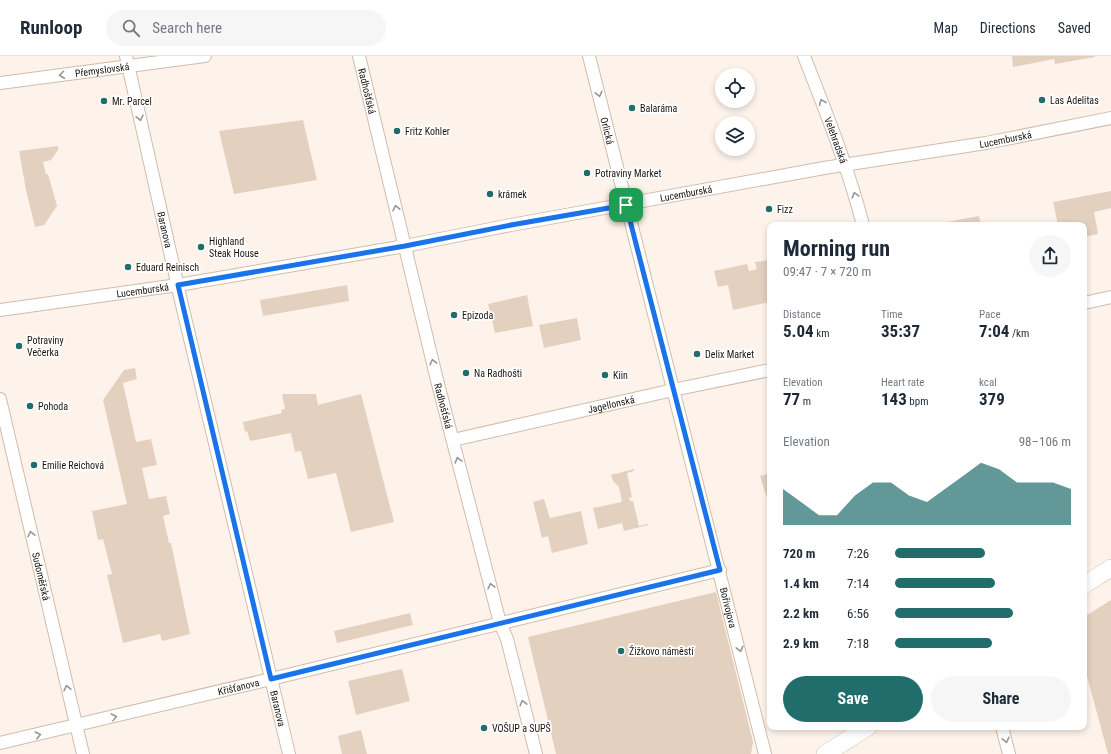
<!DOCTYPE html>
<meta charset="utf-8">
<style>
:root{--surface:#fff;--page:#f6f6f7;--text:#1f2937;--muted:#747a83;--line:#e0e1e3;--accent:#216d6c}
body{margin:0;font-family:"Roboto Condensed",sans-serif;background:var(--page);color:var(--text);height:100vh;display:flex;flex-direction:column;font-size:15px;white-space:nowrap}
*{box-sizing:border-box;margin:0}
p{font-size:13px;color:var(--muted)}
.icon{flex:none;width:22px;height:22px;fill:none;stroke:currentColor;stroke-width:2;stroke-linecap:round;stroke-linejoin:round}
.map{position:relative;flex:1;overflow:hidden}
.details{position:absolute;left:767px;top:166px;width:320px;height:508px;display:flex;flex-direction:column;background:var(--surface);border-radius:8px;box-shadow:0 2px 6px #0003}
.details>*{flex:none}
.buttons{position:absolute;left:715px;top:12px;display:grid;gap:8px}
.buttons a{display:grid;place-items:center;width:40px;height:40px;border-radius:50%;background:var(--surface);box-shadow:0 2px 6px #0003;font-size:20px}
.pin{position:absolute;display:grid;place-items:center;width:34px;height:34px;color:#fff;margin:-17px;border-radius:8px;box-shadow:0 2px 6px #0006}
.round{display:grid;place-items:center;flex:none;width:42px;height:42px;border-radius:21px;background:var(--page)}
.overview{display:flex;align-items:center;justify-content:space-between;height:68px;padding:0 16px}
h1{font-size:22px;font-weight:700;line-height:30px}
.stats{display:grid;grid-template-columns:repeat(3,1fr);gap:6px;height:68px;padding:4px 16px}
.stats div{display:grid;align-content:center}
.stats b{font-size:17px;font-weight:700}
.stats small{font-size:11px;font-weight:400}
.stats p{font-size:11px}
.chart{height:112px;padding:8px 16px}
.chart p{display:flex;justify-content:space-between}
.chart svg{width:100%;height:72px;margin-top:4px;fill:var(--accent);opacity:.7}
.cta{display:flex;gap:8px;margin-top:auto;padding:8px 16px}
.cta a{flex:1;height:46px;border-radius:24px;background:var(--accent);color:#fff;font-size:16px;font-weight:700;line-height:46px;text-align:center}
.cta a+a{background:var(--page);color:var(--text)}
ul{padding:0 16px;list-style:none;font-size:13px}
li{display:grid;grid-template-columns:64px 48px 1fr;align-items:center;height:30px}
li i{height:10px;border-radius:5px;background:var(--accent)}
header{display:flex;align-items:center;gap:24px;box-sizing:border-box;height:56px;padding:0 20px;background:var(--surface);border-bottom:1px solid var(--line)}
header strong{font-size:19px}
nav{display:flex;gap:22px;margin-inline-start:auto;font-size:14px}
.search{width:280px;height:36px;background:var(--page);display:flex;align-items:center;gap:10px;box-sizing:border-box;padding:0 14px;border-radius:22px;color:var(--muted);font-size:15px}
.map>svg:first-child{display:block}
.green{fill:#e4d0bf}
.lines{fill:none;stroke-linecap:round;stroke-linejoin:round}
.street-casing{stroke:#cebdad;stroke-width:14}
.secondary-casing{stroke:#cebdad;stroke-width:18}
.street{stroke:#fff;stroke-width:12}
.secondary{stroke:#fff;stroke-width:17}
.oneway{stroke:#989693}
.route-casing{stroke:#fff;stroke-width:8}
.route{stroke:#1a73e8;stroke-width:5}
.poi-dot{fill:#216d6c;stroke:#fff;stroke-width:1.5}
.labels{text-anchor:middle;stroke-width:3.5;stroke-linejoin:round;paint-order:stroke}
.street-label{font-size:10px;fill:#1b1510;stroke:#fff}
.poi-label{font-size:10px;fill:#1b1510;stroke:#fff;text-anchor:start}
</style>
<header>
<strong>Runloop</strong>
<div class="search"><svg class="icon" aria-label="search" viewBox="0 0 24 24"><circle cx="10" cy="10" r="6"/><path d="M15 15l6 6"/></svg>Search here</div>
<nav><a>Map</a><a>Directions</a><a>Saved</a></nav>
</header>
<div class="map">
<svg width="1111" height="698" viewBox="0 0 1111 698">
<rect width="100%" height="100%" fill="#fef3ea"/>
<!-- green -->
<path class="green" d="M 1012,0 L 1095,0 L 1095,1 L 1055,8 L 1054,3 L 1013,11 Z
M 303,64 L 317,124 L 234,138 L 219,75 Z
M 58,90 L 58,94 L 51,104 L 43,106 L 46,118 L 48,118 L 57,150 L 44,169 L 35,171 L 26,134 L 19,95 Z
M 1111,135 L 1111,152 L 1094,156 L 1098,178 L 1084,181 L 1084,169 L 1058,169 L 1053,146 Z
M 979,160 L 981,169 L 940,169 L 947,167 L 947,166 Z
M 770,204 L 770,246 L 733,254 L 728,229 L 718,231 L 714,215 L 747,208 L 749,215 L 757,213 L 755,206 Z
M 347,229 L 349,245 L 263,260 L 260,244 Z
M 527,239 L 533,270 L 495,277 L 488,248 Z
M 577,262 L 581,284 L 544,292 L 539,269 Z
M 135,312 L 137,323 L 123,327 L 136,386 L 151,383 L 157,409 L 142,412 L 149,443 L 166,440 L 170,458 L 163,460 L 169,487 L 171,487 L 190,578 L 162,585 L 160,578 L 123,587 L 107,519 L 112,518 L 103,483 L 98,484 L 92,455 L 127,448 L 103,344 L 124,314 Z
M 282,338 L 316,338 L 318,349 L 361,338 L 394,466 L 351,476 L 336,417 L 308,423 L 301,395 L 295,396 L 291,377 L 250,385 L 247,375 L 245,376 L 243,366 L 282,357 L 281,354 L 285,353 Z
M 634,413 L 634,415 L 627,417 L 632,441 L 629,442 L 630,445 L 633,445 L 639,470 L 647,468 L 648,469 L 624,475 L 622,467 L 598,473 L 593,452 L 622,446 L 619,431 L 613,425 L 611,419 Z
M 770,417 L 770,444 L 768,445 L 760,420 Z
M 544,443 L 550,462 L 581,455 L 588,488 L 552,497 L 548,480 L 542,482 L 533,446 Z
M 716,536 L 753,686 L 751,698 L 556,698 L 528,581 Z
M 1111,544 L 1111,698 L 1108,698 L 1084,609 L 1084,561 Z
M 410,557 L 413,569 L 337,587 L 334,575 Z
M 402,613 L 410,645 L 356,659 L 348,625 Z
M 361,674 L 367,698 L 342,698 L 338,680 Z"/>
<g class="lines">
<defs>
<g id="street">
<path id="s1" d="M 126,0 L 182,249 L 289,698"/>
<path id="s2" d="M 359,0 L 437,324 L 500,567 L 507,583 L 536,698"/>
<path id="s3" d="M 589,0 C 646,233 708,465 765,698"/>
<path id="s4" d="M 804,0 C 826,56 848,111 863,169"/>
<path id="s5" d="M 0,27 L 205,0"/>
<path d="M 1084,247 L 1111,241"/>
<path id="s6" d="M 0,254 L 178,229 L 405,190 L 511,169 L 824,112 L 986,87 L 1111,62"/>
<path id="s7" d="M 0,343 L 83,698"/>
<path id="s8" d="M 453,384 L 673,334 L 770,314"/>
<path d="M 1002,671 L 1009,698"/>
<path id="s9" d="M 0,687 L 271,623 L 720,514"/>
</g>
<path id="secondary" d="M 1084,529 L 1111,512
M 825,698 L 868,671"/>
</defs>
<!-- street casing -->
<use href="#street" class="street-casing"/>
<!-- secondary casing -->
<use href="#secondary" class="secondary-casing"/>
<!-- street -->
<use href="#street" class="street"/>
<!-- secondary -->
<use href="#secondary" class="secondary"/>
</g>
<!-- one-way arrows -->
<defs><path id="oneway-chevron" d="M-2-3.5L2.5 0L-2 3.5" fill="none" stroke-width="1.6" stroke-linecap="round" stroke-linejoin="round"/></defs>
<g class="oneway">
<use href="#oneway-chevron" transform="translate(62 19) rotate(173)"/>
<use href="#oneway-chevron" transform="translate(599 38) rotate(76)"/>
<use href="#oneway-chevron" transform="translate(822 46) rotate(-112)"/>
<use href="#oneway-chevron" transform="translate(140 62) rotate(77)"/>
<use href="#oneway-chevron" transform="translate(855 139) rotate(-105)"/>
<use href="#oneway-chevron" transform="translate(396 152) rotate(-103)"/>
<use href="#oneway-chevron" transform="translate(433 306) rotate(-104)"/>
<use href="#oneway-chevron" transform="translate(458 404) rotate(-105)"/>
<use href="#oneway-chevron" transform="translate(31 478) rotate(-103)"/>
<use href="#oneway-chevron" transform="translate(491 530) rotate(-104)"/>
<use href="#oneway-chevron" transform="translate(740 593) rotate(76)"/>
<use href="#oneway-chevron" transform="translate(67 632) rotate(-103)"/>
<use href="#oneway-chevron" transform="translate(523 647) rotate(-104)"/>
<use href="#oneway-chevron" transform="translate(114 661) rotate(-14)"/>
<use href="#oneway-chevron" transform="translate(38 679) rotate(-13)"/>
<use href="#oneway-chevron" transform="translate(1006 684) rotate(76)"/>
</g>
<g class="lines">
<defs>
<path id="route" d="M 626,149 L 720,514 L 271,623 L 178,229 L 405,190 L 511,169 Z"/>
</defs>
<!-- route casing -->
<use href="#route" class="route-casing"/>
<!-- route -->
<use href="#route" class="route"/>
</g>
<!-- markers -->
<g class="poi-dot">
<circle cx="1042" cy="44" r="4"/>
<circle cx="104" cy="45" r="4"/>
<circle cx="632" cy="52" r="4"/>
<circle cx="397" cy="75" r="4"/>
<circle cx="587" cy="117" r="4"/>
<circle cx="490" cy="138" r="4"/>
<circle cx="769" cy="153" r="4"/>
<circle cx="201" cy="191" r="4"/>
<circle cx="128" cy="211" r="4"/>
<circle cx="454" cy="259" r="4"/>
<circle cx="19" cy="290" r="4"/>
<circle cx="697" cy="298" r="4"/>
<circle cx="466" cy="317" r="4"/>
<circle cx="605" cy="319" r="4"/>
<circle cx="30" cy="350" r="4"/>
<circle cx="34" cy="409" r="4"/>
<circle cx="621" cy="595" r="4"/>
<circle cx="484" cy="672" r="4"/>
</g>
<g class="labels">
<!-- street labels -->
<g class="street-label">
<text dy="4" stroke="none"><textPath href="#s5" startOffset="103">Přemyslovská</textPath></text>
<text dy="4" stroke="none"><textPath href="#s2" startOffset="36">Radhošťská</textPath></text>
<text dy="4" stroke="none"><textPath href="#s3" startOffset="77">Orlická</textPath></text>
<text dy="4" stroke="none"><textPath href="#s6" startOffset="1020">Lucemburská</textPath></text>
<text dy="4" stroke="none"><textPath href="#s4" startOffset="90">Velehradská</textPath></text>
<text dy="4" stroke="none"><textPath href="#s6" startOffset="696">Lucemburská</textPath></text>
<text dy="4" stroke="none"><textPath href="#s1" startOffset="178">Baranova</textPath></text>
<text dy="4" stroke="none"><textPath href="#s6" startOffset="144">Lucemburská</textPath></text>
<text dy="4" stroke="none"><textPath href="#s8" startOffset="162">Jagellonská</textPath></text>
<text dy="4" stroke="none"><textPath href="#s2" startOffset="360">Radhošťská</textPath></text>
<text dy="4" stroke="none"><textPath href="#s7" startOffset="182">Sudoměřská</textPath></text>
<text dy="4" stroke="none"><textPath href="#s3" startOffset="569">Bořivojova</textPath></text>
<text dy="4" stroke="none"><textPath href="#s9" startOffset="245">Křišťanova</textPath></text>
<text dy="4" stroke="none"><textPath href="#s1" startOffset="670">Baranova</textPath></text>
</g>
<!-- poi labels -->
<g class="poi-label">
<text x="1050" y="48">Las Adelitas</text>
<text x="112" y="49">Mr. Parcel</text>
<text x="640" y="56">Balaráma</text>
<text x="405" y="79">Fritz Kohler</text>
<text x="595" y="121">Potraviny Market</text>
<text x="498" y="142">krámek</text>
<text x="777" y="157">Fizz</text>
<text x="209" y="189">Highland<tspan x="209" dy="12">Steak House</tspan></text>
<text x="136" y="215">Eduard Reinisch</text>
<text x="462" y="263">Epizoda</text>
<text x="27" y="288">Potraviny<tspan x="27" dy="12">Večerka</tspan></text>
<text x="705" y="302">Delix Market</text>
<text x="474" y="321">Na Radhošti</text>
<text x="613" y="323">Kiin</text>
<text x="38" y="354">Pohoda</text>
<text x="42" y="413">Emilie Reichová</text>
<text x="629" y="599">Žižkovo náměstí</text>
<text x="492" y="676">VOŠUP a SUPŠ</text>
</g>
</g>
</svg>
<div class="buttons">
<a><svg class="icon" aria-label="locate" viewBox="0 0 24 24"><circle cx="12" cy="12" r="6"/><path d="M12 2v4M12 18v4M2 12h4M18 12h4"/></svg></a>
<a><svg class="icon" aria-label="layers" viewBox="0 0 24 24"><path d="M12 4l9 5-9 5-9-5zM3 14l9 5 9-5"/></svg></a>
</div>
<div class="pin" style="left:626px;top:149px;background:#1e9e55"><svg class="icon" aria-label="arrive" viewBox="0 0 24 24"><path d="M6 21V4h12l-3 4 3 4H6"/></svg></div>
<section class="details">
<div class="overview"><div><h1>Morning run</h1><p>09:47 · 7 × 720 m</p></div><a class="round"><svg class="icon" aria-label="share" viewBox="0 0 24 24"><path d="M12 15V3M7 8l5-5 5 5M5 13v7h14v-7"/></svg></a></div>
<div class="stats">
<div><p>Distance</p><b>5.04<small> km</small></b></div>
<div><p>Time</p><b>35:37</b></div>
<div><p>Pace</p><b>7:04<small> /km</small></b></div>
</div>
<div class="stats">
<div><p>Elevation</p><b>77<small> m</small></b></div>
<div><p>Heart rate</p><b>143<small> bpm</small></b></div>
<div><p>kcal</p><b>379</b></div>
</div>
<div class="chart"><p><span>Elevation</span>98–106 m</p>
<svg viewBox="0 0 160 44" preserveAspectRatio="none"><path d="M0 44V22L10 30L20 38L30 38L40 26L50 18L60 18L70 26L80 30L90 22L100 14L110 6L120 10L130 18L140 18L150 18L160 22V44z"/></svg>
</div>
<ul>
<li><b>720 m</b>7:26<i style="width:51%"></i></li>
<li><b>1.4 km</b>7:14<i style="width:57%"></i></li>
<li><b>2.2 km</b>6:56<i style="width:67%"></i></li>
<li><b>2.9 km</b>7:18<i style="width:55%"></i></li>
</ul>
<div class="cta"><a>Save</a><a>Share</a></div>
</section>
</div>
